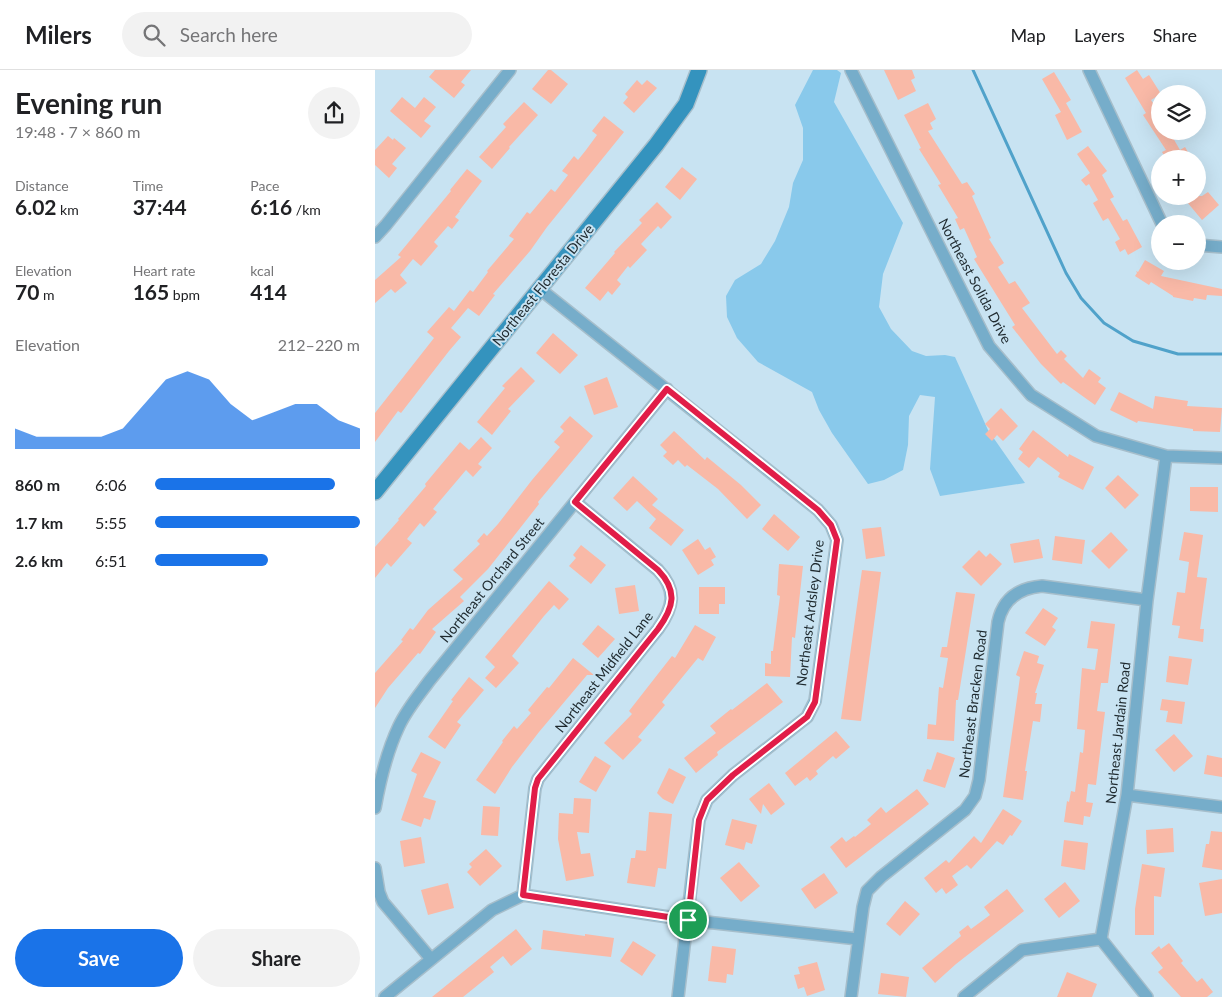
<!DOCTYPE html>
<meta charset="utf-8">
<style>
:root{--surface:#fff;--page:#f2f2f2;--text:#202124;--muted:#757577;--line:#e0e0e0;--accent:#1a73e8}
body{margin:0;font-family:Lato,sans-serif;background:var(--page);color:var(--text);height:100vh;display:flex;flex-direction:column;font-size:19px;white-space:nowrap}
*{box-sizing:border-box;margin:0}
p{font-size:16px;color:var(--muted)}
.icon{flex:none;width:28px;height:28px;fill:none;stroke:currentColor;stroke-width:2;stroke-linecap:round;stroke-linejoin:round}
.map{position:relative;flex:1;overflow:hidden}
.sheet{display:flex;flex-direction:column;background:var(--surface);width:375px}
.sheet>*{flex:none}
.controls{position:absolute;left:776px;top:15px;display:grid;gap:10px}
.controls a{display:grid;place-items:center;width:55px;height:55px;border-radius:50%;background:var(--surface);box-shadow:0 5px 20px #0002;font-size:25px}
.pin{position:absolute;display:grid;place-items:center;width:42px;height:42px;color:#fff;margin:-21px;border:2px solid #fff;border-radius:50%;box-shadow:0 1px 5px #0007}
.round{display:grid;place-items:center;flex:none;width:52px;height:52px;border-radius:26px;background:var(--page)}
.summary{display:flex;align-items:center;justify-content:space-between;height:85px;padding:0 15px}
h1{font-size:28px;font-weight:700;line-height:38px}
.metrics{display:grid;grid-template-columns:repeat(3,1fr);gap:8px;height:85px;padding:5px 15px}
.metrics div{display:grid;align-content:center}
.metrics b{font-size:21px;font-weight:700}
.metrics small{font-size:14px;font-weight:400}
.metrics p{font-size:14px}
.chart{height:140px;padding:10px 15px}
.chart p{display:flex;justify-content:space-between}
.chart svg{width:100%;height:90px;margin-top:5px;fill:var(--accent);opacity:.7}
.action{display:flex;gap:10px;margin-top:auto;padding:10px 15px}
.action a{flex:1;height:58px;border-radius:30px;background:var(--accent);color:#fff;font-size:20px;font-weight:700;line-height:58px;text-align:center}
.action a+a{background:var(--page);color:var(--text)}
ul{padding:0 15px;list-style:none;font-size:16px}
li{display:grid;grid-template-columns:80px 60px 1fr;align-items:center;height:38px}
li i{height:12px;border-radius:6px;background:var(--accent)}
header{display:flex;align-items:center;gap:30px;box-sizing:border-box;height:70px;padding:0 25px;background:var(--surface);border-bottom:1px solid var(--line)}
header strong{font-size:24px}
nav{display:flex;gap:28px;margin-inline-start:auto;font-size:18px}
.search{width:350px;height:45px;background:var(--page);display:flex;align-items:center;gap:12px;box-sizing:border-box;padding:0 18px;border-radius:28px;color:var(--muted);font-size:19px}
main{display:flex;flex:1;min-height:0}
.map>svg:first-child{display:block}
.green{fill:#89c9eb}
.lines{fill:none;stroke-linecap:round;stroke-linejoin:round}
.stream{stroke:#50a2ca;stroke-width:3}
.building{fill:#f9b9a7}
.street-casing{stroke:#a6becb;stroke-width:14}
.secondary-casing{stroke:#a6becb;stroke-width:18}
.street{stroke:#76adca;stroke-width:11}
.secondary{stroke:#3493be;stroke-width:15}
.route-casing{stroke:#fff;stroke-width:10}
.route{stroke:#e11d48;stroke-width:6}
.labels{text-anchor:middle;stroke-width:4;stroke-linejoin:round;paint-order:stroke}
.street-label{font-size:14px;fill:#1e292e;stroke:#c8e3f2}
</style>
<header>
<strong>Milers</strong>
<div class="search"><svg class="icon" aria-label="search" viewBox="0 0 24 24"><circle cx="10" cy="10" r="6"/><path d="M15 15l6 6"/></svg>Search here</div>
<nav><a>Map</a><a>Layers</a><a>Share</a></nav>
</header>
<main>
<section class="sheet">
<div class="summary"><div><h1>Evening run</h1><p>19:48 · 7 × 860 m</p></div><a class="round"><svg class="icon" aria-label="share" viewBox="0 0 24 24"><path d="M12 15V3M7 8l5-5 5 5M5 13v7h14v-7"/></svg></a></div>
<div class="metrics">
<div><p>Distance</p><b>6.02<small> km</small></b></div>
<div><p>Time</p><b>37:44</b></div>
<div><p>Pace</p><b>6:16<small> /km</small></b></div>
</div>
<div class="metrics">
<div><p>Elevation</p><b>70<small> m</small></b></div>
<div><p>Heart rate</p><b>165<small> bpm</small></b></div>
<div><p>kcal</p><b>414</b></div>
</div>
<div class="chart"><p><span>Elevation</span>212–220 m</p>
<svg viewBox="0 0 160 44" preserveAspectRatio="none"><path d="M0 44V34L10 38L20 38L30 38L40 38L50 34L60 22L70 10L80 6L90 10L100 22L110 30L120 26L130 22L140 22L150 30L160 34V44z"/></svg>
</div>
<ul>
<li><b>860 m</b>6:06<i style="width:88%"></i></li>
<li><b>1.7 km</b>5:55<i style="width:100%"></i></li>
<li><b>2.6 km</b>6:51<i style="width:55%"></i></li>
</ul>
<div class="action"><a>Save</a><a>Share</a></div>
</section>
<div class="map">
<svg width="847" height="927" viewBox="0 0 847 927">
<rect width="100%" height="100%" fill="#c8e3f2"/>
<!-- green -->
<path class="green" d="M 438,0 L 462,0 L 466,3 L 459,32 L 528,153 L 508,204 L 504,237 L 516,259 L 537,281 L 551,286 L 570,285 L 580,287 L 613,360 L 650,413 L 565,426 L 555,399 L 560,327 L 545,325 L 534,346 L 533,375 L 528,400 L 509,410 L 493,414 L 457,363 L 444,340 L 437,322 L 383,292 L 362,268 L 352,247 L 351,226 L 360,210 L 386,194 L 400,171 L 414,137 L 418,113 L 428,90 L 428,58 L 420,35 Z"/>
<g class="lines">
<!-- stream -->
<path class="stream" d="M 598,0 L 691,203 L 706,228 L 729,253 L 758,271 L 803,284 L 847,284"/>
</g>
<!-- building -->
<path class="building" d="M 60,0 L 96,0 L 86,12 L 90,15 L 79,28 L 54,7 Z
M 173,0 L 176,0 L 193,14 L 176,34 L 157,19 Z
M 509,0 L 537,0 L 540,8 L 536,10 L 541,21 L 523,30 Z
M 762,0 L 768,9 L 774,5 L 786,24 L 776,30 L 785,44 L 785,61 L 794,61 L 805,80 L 810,77 L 817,89 L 791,89 L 787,82 L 791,80 L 768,45 L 771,43 L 750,8 Z
M 679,2 L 696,30 L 691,33 L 707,62 L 692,70 L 680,45 L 686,42 L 667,9 Z
M 262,10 L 267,15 L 272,10 L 282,18 L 259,43 L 248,33 L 253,27 L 250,24 Z
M 27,27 L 40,38 L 49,27 L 61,37 L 49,51 L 56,56 L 46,68 L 15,41 Z
M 149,32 L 163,45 L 134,77 L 135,78 L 117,99 L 104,87 L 131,57 L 128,54 Z
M 553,33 L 561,49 L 555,53 L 558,59 L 553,61 L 587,114 L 592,112 L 600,124 L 597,126 L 616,168 L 614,169 L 629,193 L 623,197 L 634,214 L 640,211 L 655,233 L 647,238 L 682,284 L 686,280 L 692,286 L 689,289 L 708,308 L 714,299 L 726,308 L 723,312 L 731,318 L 720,335 L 688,312 L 686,314 L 666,294 L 637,257 L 640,255 L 599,189 L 602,187 L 589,158 L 585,160 L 580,149 L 583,148 L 563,115 L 566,114 L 544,79 L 546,78 L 529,45 Z
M 229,46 L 249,62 L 172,157 L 155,181 L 118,224 L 120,225 L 104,246 L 93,238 L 76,258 L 86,267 L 74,281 L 26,343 L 23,341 L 0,372 L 0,343 L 59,268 L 52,262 L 74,237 L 79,241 L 95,220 L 98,222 L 113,202 L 112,201 L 139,169 L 134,166 L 152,142 L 155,144 L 176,119 L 180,122 L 193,105 L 187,101 L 199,86 L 203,90 L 211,80 L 222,65 L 217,61 Z
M 13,66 L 18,70 L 19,68 L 31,78 L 17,94 L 22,98 L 14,108 L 0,95 L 0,80 Z
M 713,76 L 732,101 L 727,105 L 739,127 L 735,129 L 748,151 L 752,149 L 767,177 L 753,185 L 750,179 L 745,182 L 740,172 L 745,169 L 733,148 L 728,151 L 718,133 L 723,130 L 714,114 L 711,116 L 706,110 L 715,103 L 702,84 Z
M 307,97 L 322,109 L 305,130 L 290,117 Z
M 92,99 L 107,111 L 84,141 L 85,141 L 80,147 L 84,150 L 77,159 L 73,156 L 59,172 L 63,176 L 46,196 L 38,189 L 25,205 L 32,213 L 20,223 L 16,219 L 0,233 L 0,210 L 26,187 L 23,185 L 76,121 L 75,120 Z
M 833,122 L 844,135 L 827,150 L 807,126 L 827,126 Z
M 282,132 L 297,147 L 286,159 L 283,156 L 266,174 L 272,180 L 255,198 L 253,196 L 242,210 L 246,214 L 237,225 L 233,221 L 225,231 L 210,218 L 240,183 L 239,182 L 267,153 L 264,150 Z
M 770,190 L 789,201 L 786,206 L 847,219 L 847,226 L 832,225 L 831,230 L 819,228 L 818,231 L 798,227 L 798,226 L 776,212 L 774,215 L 760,206 L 762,203 L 761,201 L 763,202 Z
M 178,263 L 203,285 L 185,304 L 161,283 Z
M 146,297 L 160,311 L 133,339 L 136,341 L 117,365 L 102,352 L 130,318 L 127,316 Z
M 232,307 L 243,337 L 219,345 L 209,316 Z
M 744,322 L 778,339 L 780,326 L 813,331 L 812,336 L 847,338 L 845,362 L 818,361 L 818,359 L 763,351 L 762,353 L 735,340 Z
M 626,338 L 643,356 L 628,371 L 622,365 L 617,371 L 610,364 L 615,359 L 610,354 Z
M 195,346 L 218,366 L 163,432 L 164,434 L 113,499 L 85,527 L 89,531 L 57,559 L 61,562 L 45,584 L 43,583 L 13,618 L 0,638 L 0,603 L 28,571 L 26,570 L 35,558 L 38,560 L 53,540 L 88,509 L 78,500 L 105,474 L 102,471 L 109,463 L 112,466 L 123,454 L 157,410 L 185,377 L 179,372 L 189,361 L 185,357 Z
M 658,360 L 693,387 L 694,384 L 719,397 L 708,420 L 683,407 L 685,403 L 663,387 L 654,398 L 643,389 L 648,382 L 644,379 Z
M 299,361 L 330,390 L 332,387 L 366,415 L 386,435 L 372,449 L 343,419 L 312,395 L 310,397 L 303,390 L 298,395 L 288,386 L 292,382 L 285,375 Z
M 106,367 L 117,378 L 103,394 L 107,397 L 98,407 L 91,400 L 58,439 L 62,442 L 49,457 L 45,453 L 32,469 L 37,473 L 16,497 L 12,493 L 0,508 L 0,477 L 24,450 L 23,449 L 51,416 L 50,414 L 85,372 L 94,380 Z
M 743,405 L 764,425 L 750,439 L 730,418 Z
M 258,406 L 283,429 L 277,435 L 309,460 L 296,476 L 274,458 L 281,449 L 262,431 L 252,441 L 238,428 Z
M 815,417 L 843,417 L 843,442 L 815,441 Z
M 399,444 L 425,467 L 413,481 L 387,459 Z
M 506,457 L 510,486 L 491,489 L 487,459 Z
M 736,462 L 753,480 L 734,499 L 716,481 Z
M 809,462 L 828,465 L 822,507 L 832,508 L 825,559 L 829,559 L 828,572 L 803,568 L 805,556 L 797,555 L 802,522 L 810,523 L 814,492 L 804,490 Z
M 680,466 L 710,470 L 707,494 L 677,490 Z
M 323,469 L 330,480 L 335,477 L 341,487 L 336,490 L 339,495 L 323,505 L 307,480 Z
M 664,469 L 668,488 L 639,493 L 635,474 Z
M 206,475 L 231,495 L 216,514 L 194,496 L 201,488 L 198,485 Z
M 604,480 L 611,487 L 615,483 L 627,494 L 606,516 L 587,497 Z
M 404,494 L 428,496 L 420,568 L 417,567 L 415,607 L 390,606 L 390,593 L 396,594 L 396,581 L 398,581 L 405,526 L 402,525 Z
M 487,500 L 506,502 L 486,651 L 466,649 Z
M 174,511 L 194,529 L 184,540 L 179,535 L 169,546 L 137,586 L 144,593 L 121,618 L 110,608 L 120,597 L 110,587 Z
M 260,515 L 264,541 L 244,544 L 240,518 Z
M 324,517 L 350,517 L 350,534 L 344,534 L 344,544 L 324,544 Z
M 581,522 L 600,524 L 583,630 L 581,630 L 579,671 L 552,669 L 553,654 L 561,655 L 564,617 L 568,618 L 573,588 L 565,587 L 567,577 L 572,577 Z
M 668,538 L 683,548 L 677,557 L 681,560 L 670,576 L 650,563 Z
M 716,551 L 740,554 L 733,613 L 726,613 L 722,641 L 730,642 L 721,715 L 713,714 L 711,732 L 718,733 L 715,747 L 709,746 L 708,755 L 689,752 L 692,731 L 694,732 L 696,721 L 700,722 L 705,682 L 708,683 L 710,660 L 702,659 L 707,598 L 720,600 L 723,579 L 712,578 Z
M 223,555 L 240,569 L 223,588 L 207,574 Z
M 320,555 L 341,567 L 328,591 L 323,588 L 287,632 L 290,635 L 263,667 L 267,670 L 248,690 L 229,673 L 257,644 L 254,641 L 297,586 L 300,588 Z
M 649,581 L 664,586 L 662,593 L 669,595 L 660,623 L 662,623 L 660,634 L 667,634 L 665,652 L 658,651 L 650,701 L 652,701 L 648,730 L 628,727 L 645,607 L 641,605 Z
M 794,586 L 817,589 L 813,615 L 791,612 Z
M 198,588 L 219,605 L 212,605 L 164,662 L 137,697 L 120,724 L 101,710 L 128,672 L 127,671 L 139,656 L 142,659 L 156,643 L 153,640 L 172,617 L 174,618 Z
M 94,607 L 109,620 L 82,652 L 86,655 L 70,679 L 53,667 L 78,631 L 76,630 Z
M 392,613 L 408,632 L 342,682 L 343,685 L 321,703 L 309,688 L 341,663 L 335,656 L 356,639 L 357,640 Z
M 787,629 L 810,632 L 807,654 L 791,652 L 793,641 L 785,640 Z
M 461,661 L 475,677 L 461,689 L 458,686 L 441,701 L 443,704 L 435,711 L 432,707 L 420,716 L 410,703 Z
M 799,664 L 818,686 L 799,702 L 780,680 Z
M 46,682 L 66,692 L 48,727 L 61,731 L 55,750 L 49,748 L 46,757 L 26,750 L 42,704 L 36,701 Z
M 562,682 L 580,688 L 570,718 L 548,711 L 552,699 L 556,700 Z
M 832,685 L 847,688 L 847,707 L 829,704 Z
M 220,686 L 236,696 L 221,722 L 204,712 Z
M 294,698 L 311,707 L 298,734 L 288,729 L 282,723 Z
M 394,713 L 410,734 L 396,745 L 388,734 L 386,744 L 374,729 Z
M 542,719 L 554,734 L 471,798 L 455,777 L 467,767 L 471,772 L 479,766 L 480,767 L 496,754 L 492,750 L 506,737 L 511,743 Z
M 199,728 L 216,729 L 214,763 L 202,762 L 206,784 L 215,783 L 219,806 L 191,811 L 183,769 L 184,743 L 198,744 Z
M 108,736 L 125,737 L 123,766 L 106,765 Z
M 628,739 L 647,751 L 637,766 L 635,765 L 628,775 L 622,771 L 596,799 L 592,795 L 577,806 L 583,815 L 571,824 L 567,818 L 561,823 L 549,808 L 571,790 L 574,793 L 599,766 L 606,773 Z
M 274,742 L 297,744 L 291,799 L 283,798 L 280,817 L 252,813 L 256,788 L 260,788 L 261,780 L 271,781 Z
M 357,749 L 382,755 L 377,774 L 371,772 L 369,780 L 350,775 Z
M 798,758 L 799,782 L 772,784 L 771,760 Z
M 836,761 L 847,762 L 847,800 L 827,797 L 831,774 L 834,774 Z
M 46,767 L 50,793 L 29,797 L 25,771 Z
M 689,770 L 713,773 L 710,800 L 686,796 Z
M 111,779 L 127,796 L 105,816 L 92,802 L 97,797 L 94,794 Z
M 364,792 L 385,816 L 366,832 L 345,808 Z
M 767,794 L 790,798 L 786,827 L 779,826 L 779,865 L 760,865 L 760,839 Z
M 449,803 L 463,823 L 440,839 L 426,819 Z
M 847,809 L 847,843 L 830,846 L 824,813 Z
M 690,812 L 705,831 L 684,848 L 669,829 Z
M 73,813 L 79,838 L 53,845 L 46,820 Z
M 632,819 L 649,841 L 581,894 L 560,913 L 547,898 L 586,866 L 584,862 L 593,855 L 596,859 L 615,845 L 609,837 Z
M 530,831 L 545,844 L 525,866 L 511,854 Z
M 141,859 L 157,879 L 136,896 L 128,886 L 115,897 L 119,902 L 88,927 L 57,927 Z
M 168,860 L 210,866 L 210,864 L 239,868 L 236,887 L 166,879 Z
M 258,871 L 281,885 L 267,906 L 245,891 Z
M 794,873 L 808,891 L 806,893 L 822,912 L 827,908 L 838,922 L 832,927 L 806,927 L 783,902 L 788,898 L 776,883 L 784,876 L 786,879 Z
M 337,876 L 361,879 L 358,905 L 352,904 L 351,913 L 333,911 Z
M 442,892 L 450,920 L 432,926 L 429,917 L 423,919 L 419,905 L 425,904 L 423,897 Z
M 692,902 L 722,914 L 717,927 L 682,927 Z
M 506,903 L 534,907 L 531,927 L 503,924 Z"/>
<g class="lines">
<defs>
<path id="street" d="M 476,0 L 614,276 L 656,325 L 721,366 L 791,386 L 847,388
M 714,0 L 787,154
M 0,167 L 11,155 L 135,0
M 822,175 L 847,177
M 165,219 L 443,440 L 456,455 L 462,470 L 440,631 L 432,647 L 358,705 L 332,730 L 324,750 L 303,927
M 752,725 L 847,737
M 0,738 C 5,710 12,681 24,656 C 32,639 44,625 55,610 L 292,319
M 0,798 L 4,822 L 8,832 L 56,889
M 148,825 L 160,718 L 163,709 L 283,559 C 298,538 303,521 283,500 L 200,432
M 10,927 L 117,840 L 148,825 L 313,850 L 483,869
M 476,927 L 488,837 L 492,821 L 506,807 L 590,740 L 600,726 L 604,710 L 623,552 C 628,529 644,518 667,516 L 772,530
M 589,927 L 647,880 L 726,869
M 772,927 L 726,869 L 752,725 L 772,530 L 791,386"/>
<path id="secondary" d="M 0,422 L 281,75 L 311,34 L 324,0"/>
</defs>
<!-- street casing -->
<use href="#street" class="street-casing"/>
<!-- secondary casing -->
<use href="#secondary" class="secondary-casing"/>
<!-- street -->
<use href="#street" class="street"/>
<!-- secondary -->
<use href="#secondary" class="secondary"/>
</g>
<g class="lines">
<defs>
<path id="route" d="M 292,319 L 443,440 L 456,455 L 462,470 L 440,632 L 432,647 L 358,705 L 332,730 L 324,750 L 313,850 L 148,825 L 160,718 L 163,709 L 283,559 C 299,537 303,521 283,500 L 200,432 Z"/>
</defs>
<!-- route casing -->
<use href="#route" class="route-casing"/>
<!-- route -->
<use href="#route" class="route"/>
</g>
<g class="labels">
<!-- street labels -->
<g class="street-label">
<text transform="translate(600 211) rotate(62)" y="5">Northeast Solida Drive</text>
<text transform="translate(168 215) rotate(-51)" y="5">Northeast Floresta Drive</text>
<text transform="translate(117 510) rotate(-51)" y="5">Northeast Orchard Street</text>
<text transform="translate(435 543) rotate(-83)" y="5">Northeast Ardsley Drive</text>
<text transform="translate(229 602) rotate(-52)" y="5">Northeast Midfield Lane</text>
<text transform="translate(598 634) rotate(-83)" y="5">Northeast Bracken Road</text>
<text transform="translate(743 663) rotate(-84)" y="5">Northeast Jardain Road</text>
</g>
</g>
</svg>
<div class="controls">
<a><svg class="icon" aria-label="layers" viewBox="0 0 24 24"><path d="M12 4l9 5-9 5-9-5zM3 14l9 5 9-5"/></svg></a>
<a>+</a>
<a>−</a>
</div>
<div class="pin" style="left:313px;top:850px;background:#1e9e55"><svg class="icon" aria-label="arrive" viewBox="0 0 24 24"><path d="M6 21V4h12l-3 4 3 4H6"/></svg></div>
</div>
</main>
